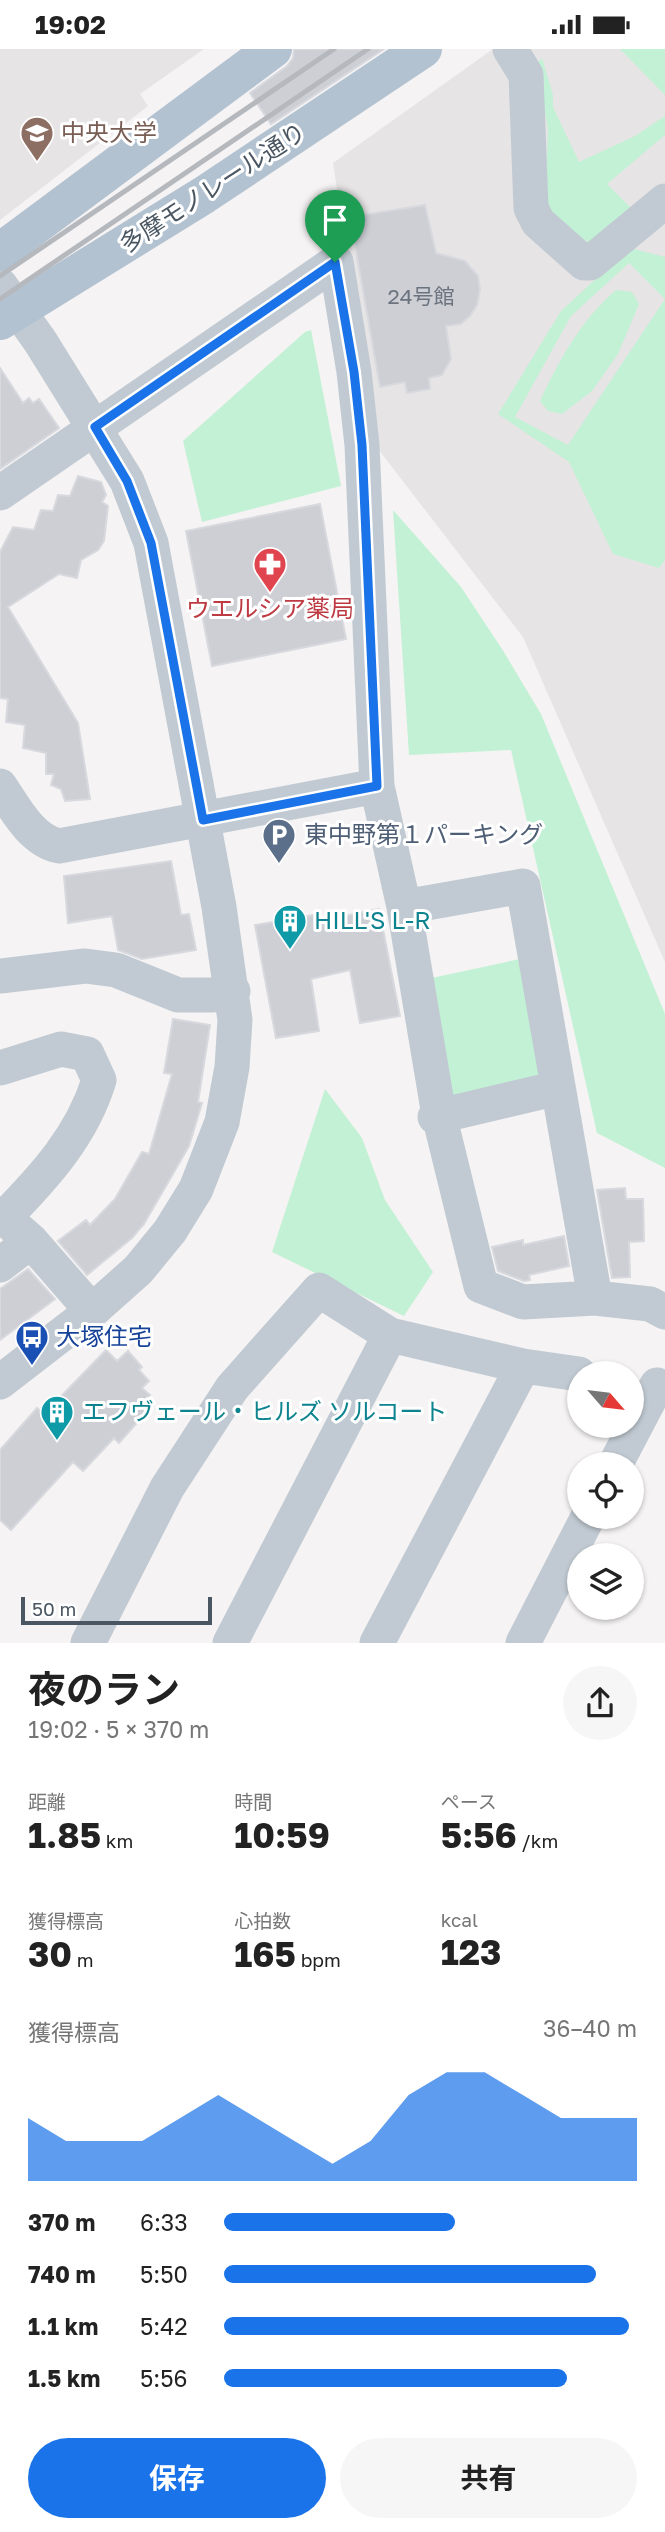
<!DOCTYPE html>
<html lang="ja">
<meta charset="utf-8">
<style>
:root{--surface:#fff;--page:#f6f6f6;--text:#222;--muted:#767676;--accent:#1a73e8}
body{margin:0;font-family:"Golos Text","Noto Sans JP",sans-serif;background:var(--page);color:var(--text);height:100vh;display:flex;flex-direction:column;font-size:26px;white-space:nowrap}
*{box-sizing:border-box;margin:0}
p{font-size:23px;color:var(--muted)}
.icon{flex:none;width:38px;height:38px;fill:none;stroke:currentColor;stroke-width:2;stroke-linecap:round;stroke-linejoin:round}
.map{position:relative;height:1594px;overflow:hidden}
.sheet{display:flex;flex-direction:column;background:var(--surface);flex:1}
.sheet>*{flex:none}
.needle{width:46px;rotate:118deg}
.controls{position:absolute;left:567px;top:1312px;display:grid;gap:14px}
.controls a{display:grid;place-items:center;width:77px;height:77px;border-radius:50%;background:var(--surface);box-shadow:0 2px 5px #0004;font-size:35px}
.scale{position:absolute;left:21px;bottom:18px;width:191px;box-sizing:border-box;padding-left:7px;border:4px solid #4a5661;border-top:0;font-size:19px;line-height:24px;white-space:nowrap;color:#4a5661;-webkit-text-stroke:5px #fff;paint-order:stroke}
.pin{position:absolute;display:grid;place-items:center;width:60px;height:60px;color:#fff;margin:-72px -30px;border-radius:50% 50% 50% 0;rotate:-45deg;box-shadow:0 0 7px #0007}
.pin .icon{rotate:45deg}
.round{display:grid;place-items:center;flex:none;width:74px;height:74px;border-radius:37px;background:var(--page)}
.summary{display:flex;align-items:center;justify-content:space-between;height:119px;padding:0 28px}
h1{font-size:38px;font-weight:700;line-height:52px}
.figures{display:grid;grid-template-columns:repeat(3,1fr);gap:10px;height:119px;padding:7px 28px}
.figures div{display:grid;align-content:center}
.figures b{font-size:35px;font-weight:700}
.figures small{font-size:19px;font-weight:400}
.figures p{font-size:19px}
.chart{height:196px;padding:14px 28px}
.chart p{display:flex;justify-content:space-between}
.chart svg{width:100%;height:126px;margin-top:7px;fill:var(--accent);opacity:.7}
.primary-button{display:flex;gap:14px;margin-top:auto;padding:14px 28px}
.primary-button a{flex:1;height:80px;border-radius:42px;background:var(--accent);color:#fff;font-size:28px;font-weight:700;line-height:80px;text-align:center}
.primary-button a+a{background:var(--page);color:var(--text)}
ul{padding:0 28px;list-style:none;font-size:23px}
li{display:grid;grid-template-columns:112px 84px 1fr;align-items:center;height:52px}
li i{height:18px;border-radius:9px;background:var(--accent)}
.status{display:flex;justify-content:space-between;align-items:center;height:49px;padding:0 35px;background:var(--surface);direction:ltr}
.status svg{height:19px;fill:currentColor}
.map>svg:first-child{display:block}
.education{fill:#e6e4e5}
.green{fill:#c3f1d5}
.building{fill:#cdcfd5;stroke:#d7d9de;stroke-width:2}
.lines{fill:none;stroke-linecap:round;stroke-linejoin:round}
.minor{stroke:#c1cad2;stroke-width:35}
.major{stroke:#b3c2d1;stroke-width:38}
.rail{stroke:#b5b8bd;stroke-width:5}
.route-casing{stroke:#fff;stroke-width:14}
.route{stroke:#1a73e8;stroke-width:9}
.labels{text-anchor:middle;stroke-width:6;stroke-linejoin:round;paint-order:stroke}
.number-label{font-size:21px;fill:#6b747e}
.education-label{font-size:24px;fill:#785e54;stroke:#fff;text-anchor:start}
.street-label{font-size:24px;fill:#4a5661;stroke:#fff}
.health-label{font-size:24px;fill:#be3a42;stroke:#fff}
.service-label{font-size:24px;fill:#4e5e75;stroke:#fff;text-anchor:start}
.culture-label{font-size:24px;fill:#0d838f;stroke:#fff;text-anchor:start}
.transit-label{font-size:24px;fill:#164399;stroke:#fff;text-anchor:start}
</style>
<div class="status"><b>19:02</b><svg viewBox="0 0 49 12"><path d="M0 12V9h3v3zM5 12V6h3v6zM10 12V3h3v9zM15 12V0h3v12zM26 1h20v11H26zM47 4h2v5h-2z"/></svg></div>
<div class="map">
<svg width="665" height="1594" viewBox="0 0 665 1594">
<rect width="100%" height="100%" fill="#f5f3f3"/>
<!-- education -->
<path class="education" d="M 0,0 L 204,0 L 140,45 L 148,57 L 0,171 Z
M 493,0 L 665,0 L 665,913 L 523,588 L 375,396 L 333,114 Z"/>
<!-- green -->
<path class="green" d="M 620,0 L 665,0 L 665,46 Z
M 542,9 L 553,46 L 553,58 L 579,113 L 635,87 L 665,67 L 665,86 L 607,135 L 633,161 L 595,196 L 564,181 L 545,155 L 548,81 L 537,14 Z
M 634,200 L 665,208 L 665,250 L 629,214 L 571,267 L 515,368 L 568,396 L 665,250 L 665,511 L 659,519 L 613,505 L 569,413 L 498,365 L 561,262 L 626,202 Z
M 616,241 L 632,243 L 639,255 L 618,305 L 592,342 L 562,365 L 548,362 L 540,352 C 559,311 582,270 616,241 Z
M 311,281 L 341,437 L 202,473 L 183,392 L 305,283 Z
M 393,461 L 461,538 L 502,600 L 541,665 L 665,965 L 665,1119 L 597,1084 L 511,701 L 409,706 Z
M 520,910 L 543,1032 L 451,1051 L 427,930 Z
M 325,1040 L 362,1089 L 385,1151 L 433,1223 L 404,1267 L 272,1203 Z"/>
<!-- building -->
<path class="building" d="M 294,0 L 384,0 L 271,75 L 250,44 L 287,17 L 293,9 Z
M 425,156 L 436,204 L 465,212 L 478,227 L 480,241 L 477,256 L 470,267 L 461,275 L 446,277 L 451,310 L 442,326 L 429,329 L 430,340 L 407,344 L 405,333 L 380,338 L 350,168 Z
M 0,319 L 23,354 L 29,349 L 33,354 L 39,350 L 59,379 L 0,420 Z
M 78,427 L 101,433 L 106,446 L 102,453 L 108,457 L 104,492 L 98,501 L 81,511 L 77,529 L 59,525 L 8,558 L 78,674 L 90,750 L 65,752 L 61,740 L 51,736 L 54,725 L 46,725 L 46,704 L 23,699 L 25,676 L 6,673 L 8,650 L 0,649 L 0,503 L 13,478 L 34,481 L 41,461 L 53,462 L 58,446 L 70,447 Z
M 320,455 L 346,590 L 212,617 L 186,482 Z
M 171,812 L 181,866 L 189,865 L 196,901 L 142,910 L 118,901 L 112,867 L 68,874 L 64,827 Z
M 379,860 L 400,967 L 360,974 L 350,921 L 311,930 L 319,982 L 276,989 L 255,876 L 314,866 L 315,873 Z
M 173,970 L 210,976 L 198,1053 L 202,1054 L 189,1097 L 144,1175 L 132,1189 L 87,1226 L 58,1192 L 86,1171 L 90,1176 L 115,1150 L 142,1103 L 149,1105 L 172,1025 L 164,1024 Z
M 625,1139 L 626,1150 L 643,1150 L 644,1192 L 629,1193 L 630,1228 L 612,1229 L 597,1141 Z
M 564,1187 L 569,1217 L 529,1226 L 530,1231 L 524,1232 L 498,1222 L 492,1198 L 523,1191 L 523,1196 Z
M 28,1220 L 55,1250 L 0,1291 L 0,1240 Z
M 106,1301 L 117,1312 L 128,1302 L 142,1318 L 139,1321 L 149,1332 L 142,1339 L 150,1346 L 142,1353 L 149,1360 L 119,1394 L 114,1389 L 83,1422 L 73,1413 L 11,1481 L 0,1471 L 0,1401 L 37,1359 L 44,1365 Z"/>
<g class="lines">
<!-- minor -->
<path class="minor" d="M 510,0 L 526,26 L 531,159 L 538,173 L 584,214 L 590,214 L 665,152
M 0,236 L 40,292 L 127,432 L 151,494 L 219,858 L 235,971 L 232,1018 L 222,1073 L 196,1140 L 170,1182 L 138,1221 L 92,1262 L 0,1333
M 0,444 L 336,213 L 354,323 L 362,396 L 377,737 L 404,858 L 439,1066 L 481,1237 L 523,1253 L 595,1249 L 650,1255 L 665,1263
M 0,737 C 15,759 31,791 59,797 L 377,737
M 404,858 L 523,837 L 595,1249
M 0,927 L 85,917 L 116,921 L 178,946 L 212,946 L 233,942
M 0,1019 L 61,1000 L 87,1005 L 99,1031 C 82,1087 44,1128 4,1169
M 435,1068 L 558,1039
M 0,1165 L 31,1192 L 92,1262
M 0,1216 L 31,1192
M 615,1416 L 657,1336
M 88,1594 L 167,1439 L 232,1339 L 319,1241 L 390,1286 L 523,1317
M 230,1594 L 390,1286
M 377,1594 L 523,1317 L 579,1325
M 523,1594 L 588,1468"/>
<!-- major -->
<path class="major" d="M 0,203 L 273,0
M 0,272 L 204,146 L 423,0"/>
<!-- rail -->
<path class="rail" d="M 0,227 L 334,0
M 0,250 L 368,0"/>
</g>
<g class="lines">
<defs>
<path id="route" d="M 335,213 L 354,323 L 362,396 L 377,737 L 203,771 L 151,494 L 127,432 L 95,378 Z"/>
</defs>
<!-- route casing -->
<use href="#route" class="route-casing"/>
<!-- route -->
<use href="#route" class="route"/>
</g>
<!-- icons -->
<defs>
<symbol id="university-pin" viewBox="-11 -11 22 30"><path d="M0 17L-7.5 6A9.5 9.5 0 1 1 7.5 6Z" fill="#8d6e63" stroke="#fff"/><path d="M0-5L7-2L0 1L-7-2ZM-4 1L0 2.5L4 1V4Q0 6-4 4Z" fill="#fff"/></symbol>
<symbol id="pharmacy-pin" viewBox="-11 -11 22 30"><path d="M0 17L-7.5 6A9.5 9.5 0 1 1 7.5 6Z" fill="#e0444e" stroke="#fff"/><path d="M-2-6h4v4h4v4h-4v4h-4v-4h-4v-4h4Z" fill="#fff"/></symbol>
<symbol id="parking-pin" viewBox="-11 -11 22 30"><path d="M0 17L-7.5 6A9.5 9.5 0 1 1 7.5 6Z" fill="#5c6f8a" stroke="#fff"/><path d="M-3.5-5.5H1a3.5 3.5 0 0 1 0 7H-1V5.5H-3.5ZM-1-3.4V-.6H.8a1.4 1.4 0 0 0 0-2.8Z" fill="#fff"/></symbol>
<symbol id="building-pin" viewBox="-11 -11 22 30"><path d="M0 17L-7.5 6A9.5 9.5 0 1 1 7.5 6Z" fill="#0f9aa8" stroke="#fff"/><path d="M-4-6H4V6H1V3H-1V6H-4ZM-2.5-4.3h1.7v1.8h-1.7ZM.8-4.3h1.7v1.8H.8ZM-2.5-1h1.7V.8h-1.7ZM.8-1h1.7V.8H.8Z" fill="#fff"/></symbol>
<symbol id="bus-pin" viewBox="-11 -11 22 30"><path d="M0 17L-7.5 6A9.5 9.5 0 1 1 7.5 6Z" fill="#1a4fb4" stroke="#fff"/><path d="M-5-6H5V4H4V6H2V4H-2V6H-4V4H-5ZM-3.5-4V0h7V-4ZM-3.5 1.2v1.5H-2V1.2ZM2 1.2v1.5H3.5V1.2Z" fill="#fff"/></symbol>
</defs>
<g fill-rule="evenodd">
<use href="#university-pin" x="18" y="65" width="38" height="52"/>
<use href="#pharmacy-pin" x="251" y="496" width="38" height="52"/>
<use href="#parking-pin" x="260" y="767" width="38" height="52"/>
<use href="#building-pin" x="271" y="853" width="38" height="52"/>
<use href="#bus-pin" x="13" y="1269" width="38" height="52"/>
<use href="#building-pin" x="38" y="1344" width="38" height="52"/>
</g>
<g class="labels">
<!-- number labels -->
<g class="number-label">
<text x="421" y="255">24号館</text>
</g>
<!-- education labels -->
<g class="education-label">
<text x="61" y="92">中央大学</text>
</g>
<!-- street labels -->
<g class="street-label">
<text transform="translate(213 139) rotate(-33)" y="8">多摩モノレール通り</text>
</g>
<!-- health labels -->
<g class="health-label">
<text x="270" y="568">ウエルシア薬局</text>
</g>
<!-- service labels -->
<g class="service-label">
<text x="304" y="794">東中野第１パーキング</text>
</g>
<!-- culture labels -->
<g class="culture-label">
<text x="314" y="880">HILL'S L-R</text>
<text x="82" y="1371">エフヴェール・ヒルズ ソルコート</text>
</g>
<!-- transit labels -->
<g class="transit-label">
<text x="56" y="1296">大塚住宅</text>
</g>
</g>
</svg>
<div class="controls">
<a><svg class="needle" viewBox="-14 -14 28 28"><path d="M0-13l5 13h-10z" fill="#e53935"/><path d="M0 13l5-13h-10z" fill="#767676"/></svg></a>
<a><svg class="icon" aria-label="locate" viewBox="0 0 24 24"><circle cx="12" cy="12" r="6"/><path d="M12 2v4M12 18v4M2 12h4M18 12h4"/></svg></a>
<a><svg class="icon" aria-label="layers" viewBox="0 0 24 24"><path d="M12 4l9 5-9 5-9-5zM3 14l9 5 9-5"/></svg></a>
</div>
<div class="scale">50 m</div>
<div class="pin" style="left:335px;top:213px;background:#1e9e55"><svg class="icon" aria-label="arrive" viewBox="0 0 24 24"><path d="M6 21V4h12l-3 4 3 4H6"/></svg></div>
</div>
<section class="sheet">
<div class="summary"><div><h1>夜のラン</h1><p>19:02 · 5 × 370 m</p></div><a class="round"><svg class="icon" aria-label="share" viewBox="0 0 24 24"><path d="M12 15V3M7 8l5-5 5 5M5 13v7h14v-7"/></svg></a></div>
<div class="figures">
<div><p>距離</p><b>1.85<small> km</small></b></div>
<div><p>時間</p><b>10:59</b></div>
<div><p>ペース</p><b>5:56<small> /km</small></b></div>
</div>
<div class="figures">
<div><p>獲得標高</p><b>30<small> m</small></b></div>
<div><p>心拍数</p><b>165<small> bpm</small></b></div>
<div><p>kcal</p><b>123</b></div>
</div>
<div class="chart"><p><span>獲得標高</span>36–40 m</p>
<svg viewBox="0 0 160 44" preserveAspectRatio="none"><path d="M0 44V22L10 30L20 30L30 30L40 22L50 14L60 22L70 30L80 38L90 30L100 14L110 6L120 6L130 14L140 22L150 22L160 22V44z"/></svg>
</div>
<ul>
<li><b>370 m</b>6:33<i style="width:56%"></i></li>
<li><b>740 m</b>5:50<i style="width:90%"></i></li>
<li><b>1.1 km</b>5:42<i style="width:98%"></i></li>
<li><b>1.5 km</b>5:56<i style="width:83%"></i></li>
</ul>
<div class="primary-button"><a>保存</a><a>共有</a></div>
</section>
